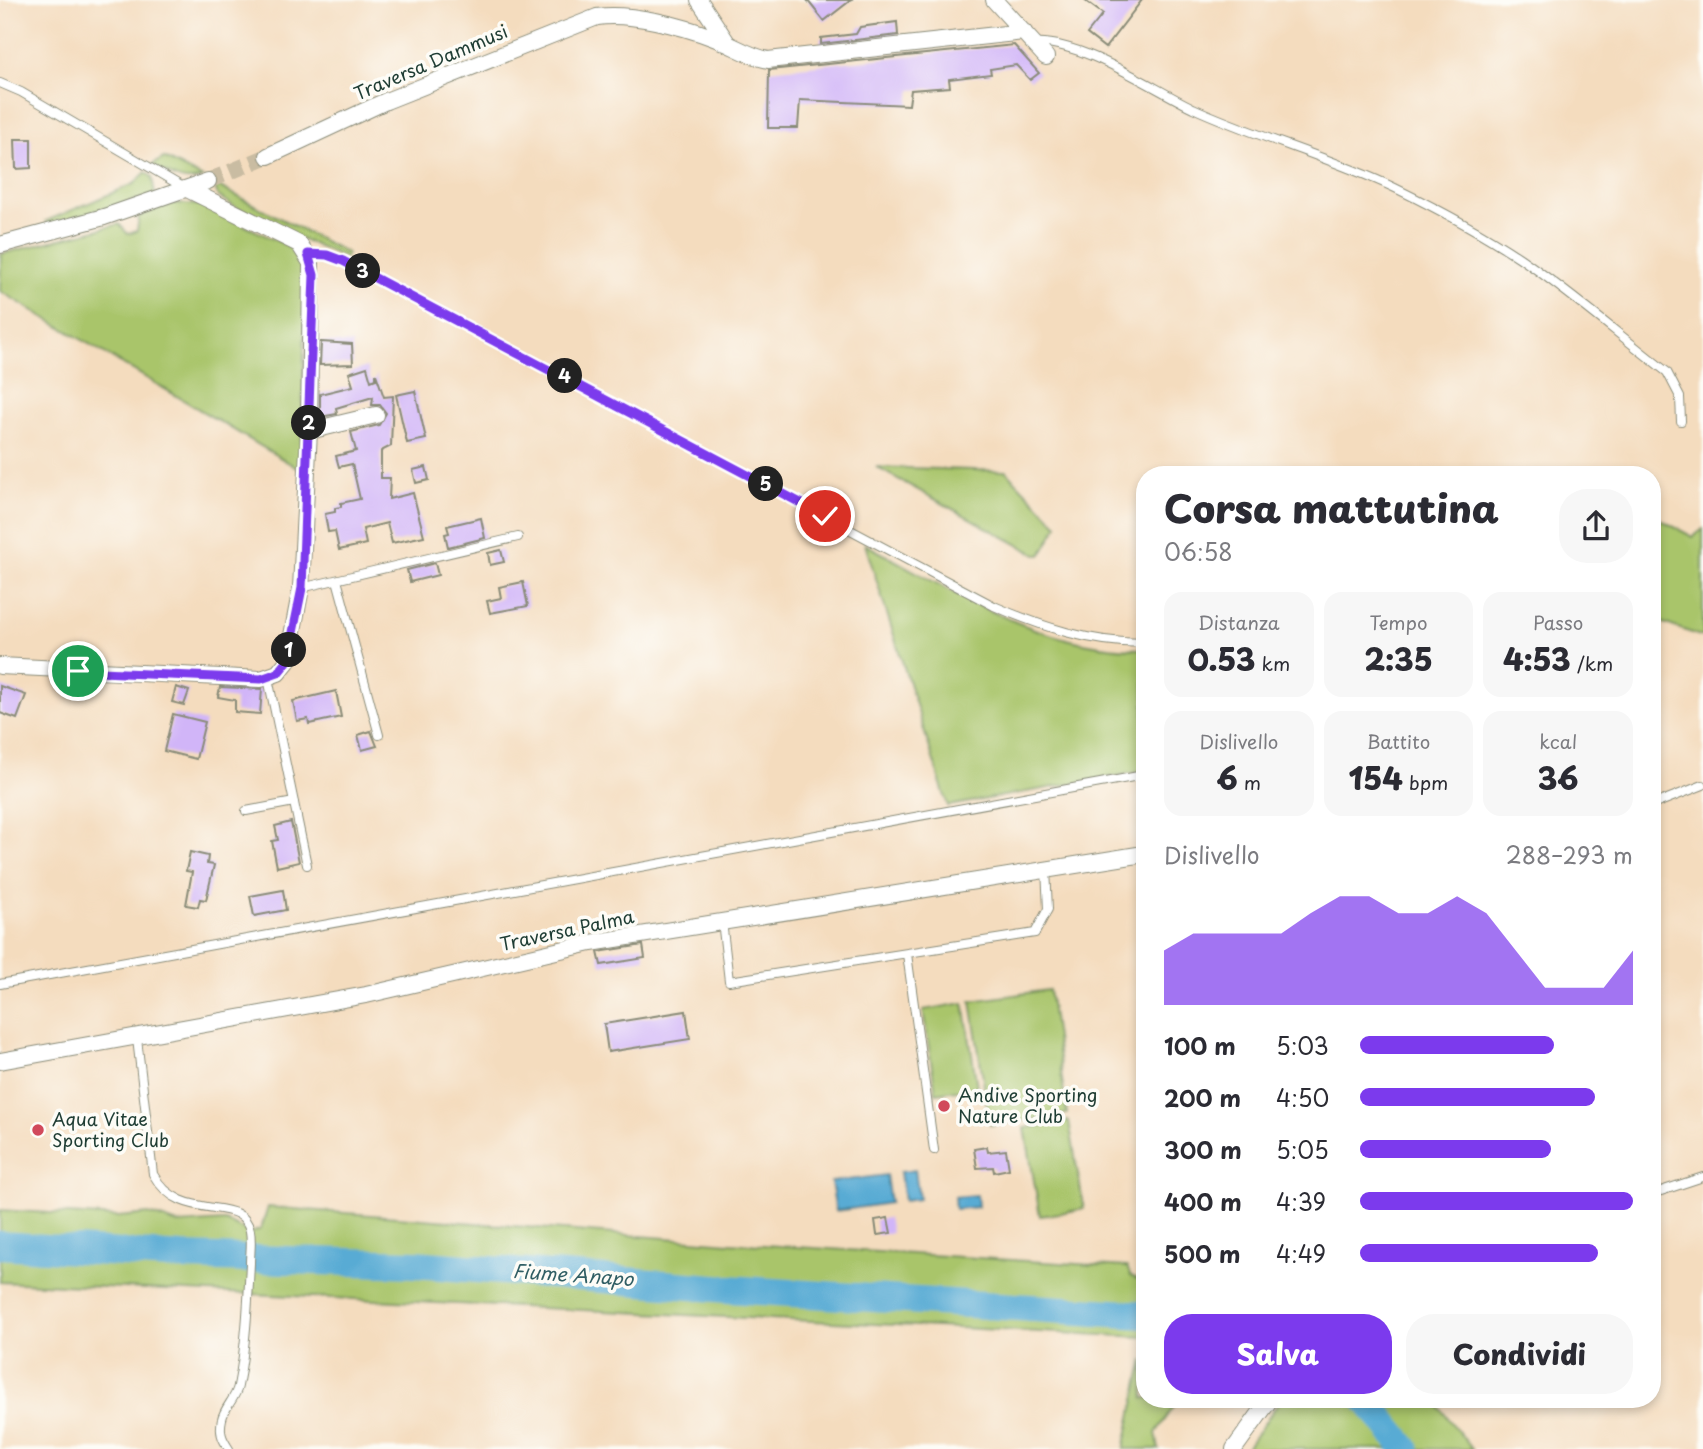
<!DOCTYPE html>
<html lang="it">
<meta charset="utf-8">
<style>
:root{--surface:#fff;--page:#f7f7f7;--text:#2b2b33;--muted:#7c7c81;--accent:#7c3aed}
body{margin:0;font-family:"Playpen Sans",sans-serif;background:var(--page);color:var(--text);height:100vh;display:flex;flex-direction:column;font-size:26px;white-space:nowrap}
*{box-sizing:border-box;margin:0}
p{font-size:23px;color:var(--muted)}
.icon{flex:none;width:38px;height:38px;fill:none;stroke:currentColor;stroke-width:2;stroke-linecap:round;stroke-linejoin:round}
.map{position:relative;flex:1;overflow:hidden}
.details{position:absolute;left:1136px;top:466px;width:525px;height:942px;display:flex;flex-direction:column;background:var(--surface);border-radius:28px;box-shadow:0 4px 10px #0003}
.details>*{flex:none}
.pin{position:absolute;display:grid;place-items:center;width:60px;height:60px;color:#fff;margin:-30px;border:4px solid #fff;border-radius:50%;box-shadow:0 2px 7px #0007}
.km{position:absolute;width:35px;height:35px;margin:-18px;border-radius:50%;background:#222;color:#fff;font-size:19px;line-height:35px;text-align:center}
.round{display:grid;place-items:center;flex:none;width:74px;height:74px;border-radius:28px;background:var(--page)}
.summary{display:flex;align-items:center;justify-content:space-between;height:119px;padding:0 28px}
h1{font-size:38px;font-weight:800;line-height:52px}
.metrics{display:grid;grid-template-columns:repeat(3,1fr);gap:10px;height:119px;padding:7px 28px}
.metrics div{display:grid;align-content:center;border-radius:18px;background:var(--page);text-align:center}
.metrics b{font-size:30px;font-weight:800}
.metrics small{font-size:19px;font-weight:400}
.metrics p{font-size:19px}
.chart{height:196px;padding:14px 28px}
.chart p{display:flex;justify-content:space-between}
.chart svg{width:100%;height:126px;margin-top:7px;fill:var(--accent);opacity:.7}
.cta{display:flex;gap:14px;margin-top:auto;padding:14px 28px}
.cta a{flex:1;height:80px;border-radius:28px;background:var(--accent);color:#fff;font-size:28px;font-weight:800;line-height:80px;text-align:center}
.cta a+a{background:var(--page);color:var(--text)}
ul{padding:0 28px;list-style:none;font-size:23px}
li{display:grid;grid-template-columns:112px 84px 1fr;align-items:center;height:52px}
li i{height:18px;border-radius:9px;background:var(--accent)}
.map>svg:first-child{display:block}
.green{fill:#a9c56b;stroke:#648150;stroke-width:2}
.water{fill:#58abd4;stroke:#3c7484;stroke-width:2}
.lines{fill:none;stroke-linecap:round;stroke-linejoin:round}
.river{stroke:#58abd4;stroke-width:28}
.building{fill:#d1b5f8}
.street-tunnel{stroke:#c9bca2;stroke-width:16;stroke-dasharray:16 8;stroke-linecap:butt}
.lane-casing{stroke:#8a8c79;stroke-width:10}
.street-casing{stroke:#8a8c79;stroke-width:18}
.lane{stroke:#fff;stroke-width:8}
.street{stroke:#fff;stroke-width:16}
.route-casing{stroke:#fff;stroke-width:14}
.route{stroke:#7c3aed;stroke-width:9}
.poi-dot{fill:#d1495b;stroke:#fdfcf7;stroke-width:2.5}
.labels{text-anchor:middle;stroke-width:7;stroke-linejoin:round;paint-order:stroke}
.street-label{font-size:18px;fill:#1f3d34;stroke:#fdfcf7}
.poi-label{font-size:18px;fill:#1f3d34;stroke:#fdfcf7;text-anchor:start}
.water-label{font-size:19px;font-style:italic;fill:#305e64;stroke:#fdfcf7}
</style>
<div class="map">
<svg width="1703" height="1449" viewBox="0 0 1703 1449">
<rect width="100%" height="100%" fill="#fdfcf7"/>
<filter id="ink" filterUnits="userSpaceOnUse"><feTurbulence type="fractalNoise" baseFrequency=".0143" numOctaves="2"/><feDisplacementMap in="SourceGraphic" scale="14" xChannelSelector="R" yChannelSelector="G"/><feConvolveMatrix kernelMatrix="1 2 1 2 8 2 1 2 1" color-interpolation-filters="sRGB"/></filter>
<filter id="wash" filterUnits="userSpaceOnUse"><feTurbulence type="fractalNoise" baseFrequency=".00686" numOctaves="4" result="noise"/><feDisplacementMap in="SourceGraphic" scale="28" xChannelSelector="R" yChannelSelector="G"/><feGaussianBlur stdDeviation="1.57" result="paint"/><feColorMatrix in="noise" values="0 0 0 0 0 0 0 0 0 0 0 0 0 0 0 0 0 1.4 0 .05"/><feComposite in="paint" operator="in"/></filter>
<g filter="url(#wash)">
<rect width="100%" height="100%" fill="#f4dcbe"/>
<!-- green -->
<path class="green" d="M 164,158 L 203,178 C 182,185 171,175 152,165 Z
M 146,172 L 152,177 L 155,195 L 49,224 L 46,221 L 134,184 Z
M 214,184 L 347,253 L 345,258 L 253,218 L 218,196 Z
M 173,203 L 201,205 L 286,245 L 298,255 L 306,268 L 301,470 L 0,291 L 1,254 L 119,224 L 128,234 L 137,231 L 139,216 Z
M 876,467 L 1006,471 L 1058,525 L 1041,555 L 1037,555 Z
M 1652,515 L 1693,537 L 1703,529 L 1703,637 L 1652,619 Z
M 865,544 C 953,591 1040,650 1144,649 L 1144,771 L 948,806 Z
M 1049,990 L 1067,1114 L 990,1125 L 971,1001 Z
M 964,1003 L 977,1087 L 936,1093 L 923,1010 Z
M 1069,1121 L 1084,1209 L 1040,1216 L 1025,1128 Z
M 268,1207 L 730,1243 L 1127,1267 L 1131,1276 L 1144,1282 L 1144,1337 L 0,1282 L 0,1210 L 118,1217 L 149,1214 L 178,1224 L 225,1221 L 251,1233 L 261,1229 Z
M 1144,1359 L 1144,1398 L 1180,1398 L 1156,1433 L 1159,1449 L 1124,1449 Z
M 1282,1398 L 1432,1398 L 1472,1449 L 1246,1449 Z"/>
<!-- water -->
<path class="water" d="M 915,1170 L 919,1199 L 904,1201 L 900,1172 Z
M 886,1175 L 890,1203 L 836,1211 L 831,1182 Z
M 977,1195 L 978,1207 L 955,1209 L 954,1197 Z"/>
<g class="lines">
<!-- river -->
<path class="river" d="M 0,1245 L 183,1257 L 415,1264 L 727,1289 L 1144,1315
M 1365,1398 L 1406,1449"/>
</g>
<g id="blocks">
<!-- building -->
<path class="building" d="M 807,0 L 851,0 L 824,21 Z
M 1084,0 L 1142,0 L 1105,48 L 1087,34 L 1103,14 Z
M 897,22 L 898,35 L 821,44 L 821,38 L 856,34 L 860,27 Z
M 1014,45 L 1039,73 L 1030,80 L 1016,65 L 990,69 L 991,74 L 949,79 L 950,87 L 911,90 L 909,105 L 800,100 L 798,128 L 768,128 L 769,70 Z
M 15,139 L 31,139 L 31,168 L 16,169 Z
M 321,342 L 352,344 L 353,364 L 320,365 Z
M 367,367 L 371,381 L 376,379 L 376,374 L 384,397 L 393,396 L 391,446 L 381,451 L 381,478 L 390,478 L 389,499 L 413,493 L 424,536 L 392,543 L 387,523 L 363,529 L 366,544 L 339,550 L 335,531 L 328,532 L 325,514 L 335,512 L 335,508 L 341,507 L 341,503 L 360,499 L 352,464 L 339,467 L 336,456 L 356,451 L 351,432 L 379,425 L 386,413 L 380,405 L 372,405 L 373,397 L 336,408 L 337,414 L 320,417 L 320,394 L 353,386 L 349,373 Z
M 415,391 L 426,439 L 407,443 L 396,395 Z
M 426,467 L 429,480 L 416,483 L 413,470 Z
M 481,518 L 485,538 L 448,547 L 445,534 L 449,533 L 447,526 Z
M 501,550 L 504,562 L 490,565 L 488,553 Z
M 435,563 L 438,575 L 410,582 L 407,570 Z
M 523,582 L 528,606 L 490,613 L 487,601 L 501,598 L 499,587 Z
M 0,686 L 26,695 L 17,719 L 0,713 Z
M 176,687 L 189,691 L 184,705 L 172,702 Z
M 220,687 L 262,689 L 260,714 L 235,712 L 235,700 L 218,697 Z
M 336,691 L 341,717 L 309,724 L 308,719 L 297,721 L 293,701 Z
M 173,714 L 205,722 L 196,759 L 164,751 Z
M 371,731 L 377,746 L 362,750 L 358,735 Z
M 291,822 L 299,862 L 277,867 L 272,841 L 278,840 L 275,826 Z
M 190,852 L 208,856 L 207,864 L 214,865 L 206,900 L 200,899 L 198,907 L 186,905 L 192,872 L 186,871 Z
M 283,890 L 286,910 L 254,916 L 250,896 Z
M 643,945 L 645,958 L 601,965 L 598,952 Z
M 686,1011 L 690,1039 L 608,1052 L 604,1024 Z
M 987,1147 L 988,1152 L 1006,1150 L 1009,1169 L 994,1172 L 993,1167 L 977,1168 L 974,1149 Z
M 888,1218 L 891,1233 L 877,1235 L 875,1220 Z"/>
</g>
</g>
<g filter="url(#ink)">
<use href="#blocks" fill-opacity="0" stroke="#8a8c79" stroke-width="2"/>
<g class="lines">
<!-- street-tunnel -->
<path class="street-tunnel" d="M 208,181 L 268,156"/>
<defs>
<path id="lane" d="M 1033,43 C 1077,38 1152,88 1193,108 C 1259,138 1330,157 1395,188 C 1438,209 1481,232 1520,258 C 1571,293 1618,334 1667,372 L 1680,397 L 1681,421
M 0,83 L 21,92 L 183,187
M 308,254 L 327,255 L 343,261 L 994,606 C 1042,627 1091,643 1144,643
M 337,580 L 379,735
M 301,588 L 518,537
M 268,678 L 307,865
M 1652,805 L 1703,785
M 246,811 L 294,802
M 722,921 L 729,981 L 1035,933 L 1048,909 L 1046,869
M 907,954 L 934,1150
M 0,984 L 1144,775
M 137,1039 L 153,1174 C 181,1226 243,1192 250,1231 C 252,1241 250,1253 250,1263 C 248,1304 246,1347 238,1386 C 236,1398 224,1408 222,1419 C 219,1432 222,1439 229,1449
M 1652,1194 L 1703,1177"/>
<path id="street" d="M 699,0 L 728,44
M 994,0 L 1046,57
M 268,156 L 386,101 L 597,17 C 629,12 683,26 714,38 C 733,45 748,56 768,60 L 1024,32
M 0,245 L 104,217 L 208,181
M 309,431 L 376,415
M 0,666 L 261,679 L 278,673 L 287,662 L 301,588 L 309,431 L 311,263 L 299,244 L 187,189
M 0,1061 L 366,995 L 591,943 L 1144,854
M 1234,1449 L 1271,1398"/>
</defs>
<!-- lane casing -->
<use href="#lane" class="lane-casing"/>
<!-- street casing -->
<use href="#street" class="street-casing"/>
<!-- lane -->
<use href="#lane" class="lane"/>
<!-- street -->
<use href="#street" class="street"/>
</g>
</g>
<g class="lines" filter="url(#ink)">
<defs>
<path id="route" d="M 78,671 L 261,679 L 278,673 L 287,662 L 302,588 L 314,275 L 308,254 L 327,255 L 343,261 L 825,516"/>
</defs>
<!-- route casing -->
<use href="#route" class="route-casing"/>
<!-- route -->
<use href="#route" class="route"/>
</g>
<!-- markers -->
<g class="poi-dot">
<circle cx="944" cy="1106" r="7"/>
<circle cx="38" cy="1130" r="7"/>
</g>
<g class="labels">
<!-- street labels -->
<g class="street-label">
<text transform="translate(431 63) rotate(-23)" y="6">Traversa Dammusi</text>
<text transform="translate(567 931) rotate(-12)" y="6">Traversa Palma</text>
</g>
<!-- poi labels -->
<g class="poi-label">
<text x="958" y="1102">Andive Sporting<tspan x="958" dy="21">Nature Club</tspan></text>
<text x="52" y="1126">Aqua Vitae<tspan x="52" dy="21">Sporting Club</tspan></text>
</g>
<!-- water labels -->
<g class="water-label">
<text transform="translate(573 1275) rotate(4)" y="7">Fiume Anapo</text>
</g>
</g>
</svg>
<div class="pin" style="left:78px;top:671px;background:#1e9e55"><svg class="icon" aria-label="arrive" viewBox="0 0 24 24"><path d="M6 21V4h12l-3 4 3 4H6"/></svg></div>
<div class="pin" style="left:825px;top:516px;background:#d93025"><svg class="icon" aria-label="check" viewBox="0 0 24 24"><path d="M5 12l5 5 9-10"/></svg></div>
<b class="km" style="left:289px;top:650px">1</b>
<b class="km" style="left:309px;top:423px">2</b>
<b class="km" style="left:363px;top:271px">3</b>
<b class="km" style="left:565px;top:376px">4</b>
<b class="km" style="left:766px;top:484px">5</b>
<section class="details">
<div class="summary"><div><h1>Corsa mattutina</h1><p>06:58</p></div><a class="round"><svg class="icon" aria-label="share" viewBox="0 0 24 24"><path d="M12 15V3M7 8l5-5 5 5M5 13v7h14v-7"/></svg></a></div>
<div class="metrics">
<div><p>Distanza</p><b>0.53<small> km</small></b></div>
<div><p>Tempo</p><b>2:35</b></div>
<div><p>Passo</p><b>4:53<small> /km</small></b></div>
</div>
<div class="metrics">
<div><p>Dislivello</p><b>6<small> m</small></b></div>
<div><p>Battito</p><b>154<small> bpm</small></b></div>
<div><p>kcal</p><b>36</b></div>
</div>
<div class="chart"><p><span>Dislivello</span>288–293 m</p>
<svg viewBox="0 0 160 44" preserveAspectRatio="none"><path d="M0 44V25L10 19L20 19L30 19L40 19L50 12L60 6L70 6L80 12L90 12L100 6L110 12L120 25L130 38L140 38L150 38L160 25V44z"/></svg>
</div>
<ul>
<li><b>100 m</b>5:03<i style="width:71%"></i></li>
<li><b>200 m</b>4:50<i style="width:86%"></i></li>
<li><b>300 m</b>5:05<i style="width:70%"></i></li>
<li><b>400 m</b>4:39<i style="width:100%"></i></li>
<li><b>500 m</b>4:49<i style="width:87%"></i></li>
</ul>
<div class="cta"><a>Salva</a><a>Condividi</a></div>
</section>
</div>
